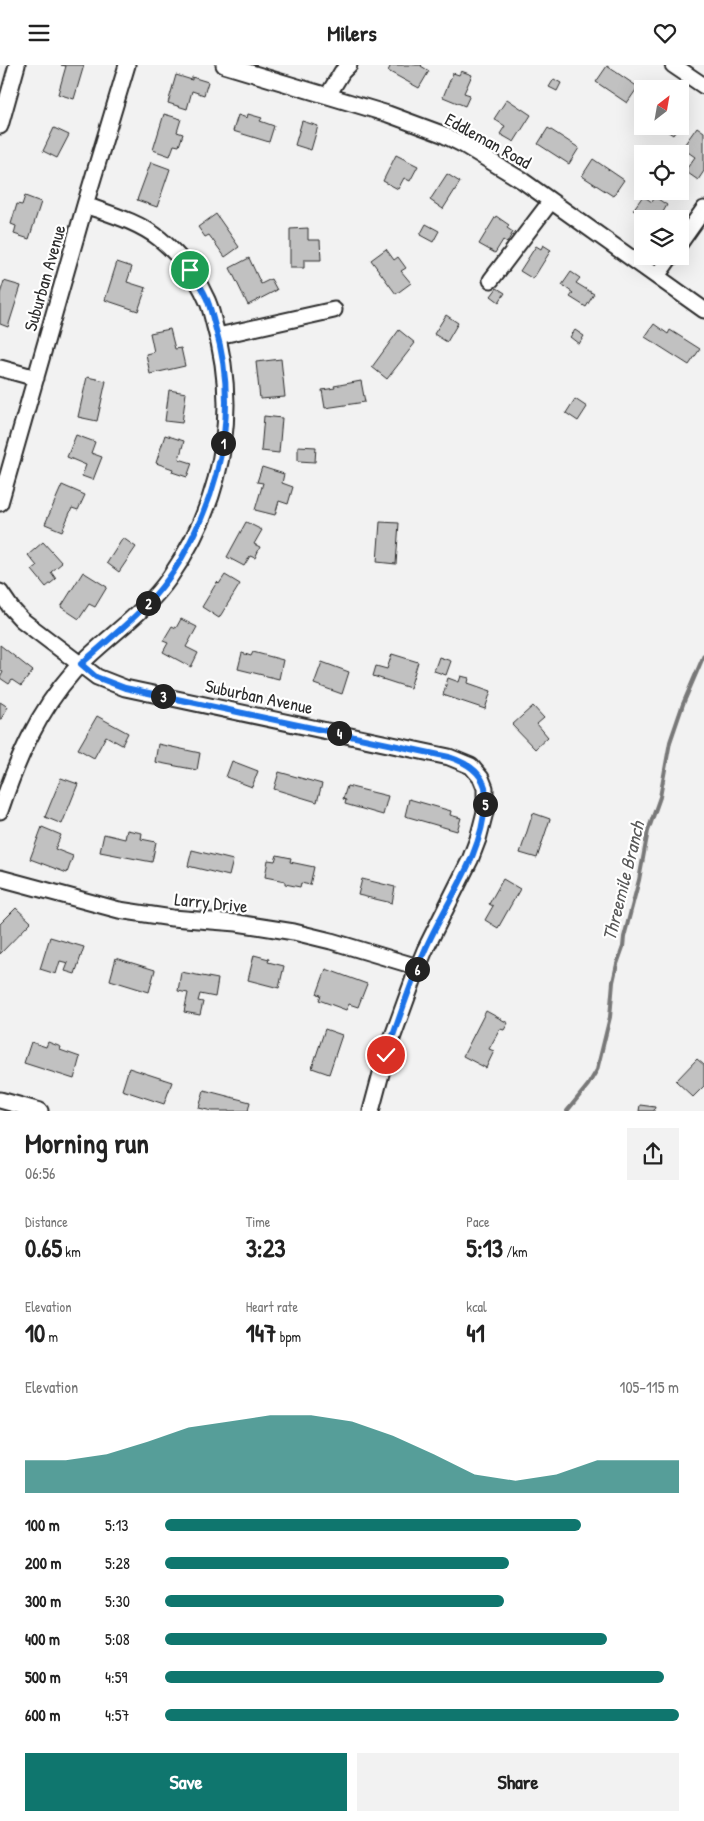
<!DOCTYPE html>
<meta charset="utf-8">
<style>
:root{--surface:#fff;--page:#f2f2f2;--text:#222;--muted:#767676;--accent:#0f766e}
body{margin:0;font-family:"Patrick Hand",sans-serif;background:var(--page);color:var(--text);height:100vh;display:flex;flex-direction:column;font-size:19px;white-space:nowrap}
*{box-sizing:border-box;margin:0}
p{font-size:16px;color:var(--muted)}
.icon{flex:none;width:28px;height:28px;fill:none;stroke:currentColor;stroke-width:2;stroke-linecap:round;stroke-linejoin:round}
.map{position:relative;height:1046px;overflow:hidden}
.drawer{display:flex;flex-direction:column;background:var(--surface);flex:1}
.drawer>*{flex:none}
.needle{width:32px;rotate:31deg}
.buttons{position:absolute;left:634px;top:15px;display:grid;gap:10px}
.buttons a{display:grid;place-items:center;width:55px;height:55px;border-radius:0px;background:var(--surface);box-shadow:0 5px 20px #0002;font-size:25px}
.pin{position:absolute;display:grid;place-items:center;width:42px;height:42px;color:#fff;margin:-21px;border:2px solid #fff;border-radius:50%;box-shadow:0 1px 5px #0007}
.km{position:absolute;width:25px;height:25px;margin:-12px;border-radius:50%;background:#222;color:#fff;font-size:14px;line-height:25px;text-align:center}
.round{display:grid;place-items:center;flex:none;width:52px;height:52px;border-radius:0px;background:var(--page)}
.overview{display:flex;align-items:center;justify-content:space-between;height:85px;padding:0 25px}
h1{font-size:28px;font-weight:700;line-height:38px}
.stats{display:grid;grid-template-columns:repeat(3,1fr);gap:8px;height:85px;padding:5px 25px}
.stats div{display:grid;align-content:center}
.stats b{font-size:25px;font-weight:700}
.stats small{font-size:14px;font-weight:400}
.stats p{font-size:14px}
.chart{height:140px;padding:10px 25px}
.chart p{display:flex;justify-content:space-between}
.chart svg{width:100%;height:90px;margin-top:5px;fill:var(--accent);opacity:.7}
.cta{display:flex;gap:10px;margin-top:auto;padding:10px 25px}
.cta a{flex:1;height:58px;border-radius:0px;background:var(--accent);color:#fff;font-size:20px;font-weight:700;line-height:58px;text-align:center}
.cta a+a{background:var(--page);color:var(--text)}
ul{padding:0 25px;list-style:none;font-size:16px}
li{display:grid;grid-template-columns:80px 60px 1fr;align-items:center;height:38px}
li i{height:12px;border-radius:6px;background:var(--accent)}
header{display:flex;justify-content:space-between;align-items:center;height:65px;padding:0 25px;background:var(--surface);font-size:22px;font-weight:700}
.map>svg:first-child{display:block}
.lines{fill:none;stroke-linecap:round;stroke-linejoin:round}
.stream{stroke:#787878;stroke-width:4}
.building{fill:#c1c1c1;stroke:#2b2b2b}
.minor-casing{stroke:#2b2b2b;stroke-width:19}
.minor{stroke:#fff;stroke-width:15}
.route-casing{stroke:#fff;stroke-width:10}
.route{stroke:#1a73e8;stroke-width:6}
.labels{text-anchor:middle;stroke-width:4.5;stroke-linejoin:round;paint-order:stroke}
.street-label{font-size:18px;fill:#2b2b2b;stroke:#fff}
.water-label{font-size:19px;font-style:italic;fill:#585858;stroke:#fff}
</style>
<header><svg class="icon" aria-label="menu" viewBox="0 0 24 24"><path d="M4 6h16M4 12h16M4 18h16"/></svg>Milers<svg class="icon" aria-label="heart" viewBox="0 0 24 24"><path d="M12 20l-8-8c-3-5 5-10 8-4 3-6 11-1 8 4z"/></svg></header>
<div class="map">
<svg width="704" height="1046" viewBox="0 0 704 1046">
<rect width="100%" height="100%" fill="#f2f2f2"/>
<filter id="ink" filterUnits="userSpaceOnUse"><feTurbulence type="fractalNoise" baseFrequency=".02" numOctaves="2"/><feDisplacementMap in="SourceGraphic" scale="10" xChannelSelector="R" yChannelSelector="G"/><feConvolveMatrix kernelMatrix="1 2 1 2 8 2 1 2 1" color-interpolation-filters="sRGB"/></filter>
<g filter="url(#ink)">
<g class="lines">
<!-- stream -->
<path class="stream" d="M 567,1046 L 588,1020 L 597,1005 L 610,952 L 613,917 L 617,899 L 623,882 L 624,872 L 639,815 L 648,766 L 660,732 L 670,677 L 683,639 L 704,590"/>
</g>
<!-- building -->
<path class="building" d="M 61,0 L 84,0 L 74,34 L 58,29 L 66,1 Z
M 391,0 L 422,0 L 421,1 L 429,6 L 419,23 L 388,6 Z
M 607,1 L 638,22 L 627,38 L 596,17 Z
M 461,6 L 472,10 L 464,28 L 470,30 L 465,41 L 443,32 L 453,8 L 459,10 Z
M 176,10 L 192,15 L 192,12 L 208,17 L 204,30 L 192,26 L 187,44 L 168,38 Z
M 554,14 L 561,18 L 557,26 L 549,22 Z
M 507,34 L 531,50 L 514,77 L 500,69 L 505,61 L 494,54 Z
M 164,49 L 181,54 L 177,67 L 183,69 L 179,81 L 174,80 L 170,91 L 153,85 Z
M 248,49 L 262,53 L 260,56 L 274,61 L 269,77 L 233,66 L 238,50 L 247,53 Z
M 302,56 L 318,61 L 311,85 L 295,80 Z
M 652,61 L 679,61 L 673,70 L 661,62 L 659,66 Z
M 697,62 L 704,67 L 704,106 L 698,115 L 685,106 L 695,92 L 682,83 Z
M 54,63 L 69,70 L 57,93 L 43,86 Z
M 548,63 L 579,83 L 569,99 L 538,79 Z
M 396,90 L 418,101 L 410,116 L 404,113 L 398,124 L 383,116 Z
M 593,94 L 624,115 L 613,131 L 582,111 Z
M 151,97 L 170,104 L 157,142 L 137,135 Z
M 447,109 L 460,117 L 443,144 L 430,135 Z
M 25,131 L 41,137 L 29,174 L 14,169 L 16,161 L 11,159 L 17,139 L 22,140 Z
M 643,131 L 652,137 L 655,132 L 667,140 L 663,147 L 673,154 L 643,154 L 640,152 L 641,150 L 633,145 Z
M 216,149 L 239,182 L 225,192 L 209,170 L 205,172 L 198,162 Z
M 496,151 L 509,160 L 507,163 L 513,167 L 507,178 L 503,175 L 495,188 L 479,179 Z
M 426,159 L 439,166 L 433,177 L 420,170 Z
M 308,163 L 308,175 L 320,175 L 321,195 L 304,195 L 304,203 L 290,203 L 290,164 Z
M 543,180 L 551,185 L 533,214 L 520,206 L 536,181 L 541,184 Z
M 386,184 L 394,195 L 398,192 L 406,203 L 401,206 L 411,218 L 396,229 L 371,195 Z
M 249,193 L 261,219 L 271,214 L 277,225 L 248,240 L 230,203 Z
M 117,197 L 132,202 L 127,217 L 146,223 L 138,246 L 105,235 Z
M 571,207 L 580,213 L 576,218 L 594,229 L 586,242 L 570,232 L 573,228 L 562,220 Z
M 4,216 L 21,221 L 8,262 L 0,259 L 0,229 Z
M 497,223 L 505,228 L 499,237 L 491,231 Z
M 446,250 L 458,258 L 447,277 L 434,269 Z
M 654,259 L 668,269 L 670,265 L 700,284 L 689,300 L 645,272 Z
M 170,264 L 175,284 L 181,283 L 185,301 L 150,309 L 146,289 L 154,287 L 150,268 Z
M 399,265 L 415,278 L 387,314 L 372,302 Z
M 575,265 L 584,271 L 579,279 L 570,272 Z
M 281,294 L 285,332 L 260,334 L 256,297 Z
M 87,312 L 106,316 L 97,356 L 78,352 Z
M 361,316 L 365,337 L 325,343 L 322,325 L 335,323 L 334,321 Z
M 169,325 L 186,328 L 182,358 L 165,356 Z
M 575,334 L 587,342 L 578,356 L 566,348 Z
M 264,351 L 282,353 L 279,388 L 261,386 Z
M 76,370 L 95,377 L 91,388 L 102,392 L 93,415 L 82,411 L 86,400 L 67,392 Z
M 165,370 L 184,376 L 179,394 L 192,398 L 187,412 L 172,407 L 173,404 L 156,398 Z
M 298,381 L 316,382 L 315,397 L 298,396 Z
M 262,402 L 284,409 L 282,418 L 293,422 L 288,439 L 279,436 L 275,450 L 255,445 L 263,418 L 257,417 Z
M 62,420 L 85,430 L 78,445 L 72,443 L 62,466 L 45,459 Z
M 246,457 L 262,465 L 254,479 L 260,482 L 255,493 L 250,491 L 244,501 L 227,492 Z
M 380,457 L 399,458 L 396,499 L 377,497 Z
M 123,473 L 136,482 L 119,507 L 107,498 Z
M 43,477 L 62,498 L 51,507 L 56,514 L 46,522 L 32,505 L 37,501 L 28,490 Z
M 83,507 L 107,522 L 95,542 L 89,539 L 79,554 L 61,542 Z
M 225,510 L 240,519 L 219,553 L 202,542 L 217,517 L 219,519 Z
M 181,554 L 197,562 L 186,582 L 198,588 L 191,602 L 163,587 L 168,578 L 163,576 L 172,561 L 176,563 Z
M 0,580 L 33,606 L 21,621 L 12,615 L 9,619 L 0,613 L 3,607 L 0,605 Z
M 253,587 L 283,595 L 279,614 L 238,604 L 242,588 L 251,591 Z
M 392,589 L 418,597 L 410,623 L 373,611 L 376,601 L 387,604 Z
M 439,592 L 451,596 L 446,610 L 434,606 Z
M 322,597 L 349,607 L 342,629 L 314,619 Z
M 461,611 L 469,613 L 468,618 L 491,626 L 485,644 L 443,630 L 448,613 L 459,617 Z
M 0,637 L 8,642 L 1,654 L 0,654 Z
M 533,641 L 544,653 L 537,659 L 548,672 L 535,684 L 512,660 Z
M 97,651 L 128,668 L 122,680 L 106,671 L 94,693 L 78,684 Z
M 158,679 L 200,688 L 197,705 L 155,697 Z
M 232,696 L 258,706 L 252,722 L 226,712 Z
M 279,707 L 322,719 L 317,737 L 274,724 Z
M 61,713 L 78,719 L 62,759 L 45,752 Z
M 347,721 L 388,731 L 383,750 L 345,739 L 346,735 L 343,734 Z
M 409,734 L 451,746 L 450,750 L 461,753 L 457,766 L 405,751 Z
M 533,748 L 550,754 L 537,793 L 520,788 Z
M 42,762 L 61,770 L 55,784 L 73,791 L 67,808 L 30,794 Z
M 127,765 L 142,768 L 141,774 L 156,777 L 152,797 L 100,787 L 104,769 L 125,774 Z
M 192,785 L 233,795 L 229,811 L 188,801 Z
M 277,790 L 291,793 L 290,797 L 314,802 L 310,820 L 301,818 L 300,822 L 285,819 L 285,816 L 265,812 L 268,795 L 275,796 Z
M 362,814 L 395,822 L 392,838 L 358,830 Z
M 503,814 L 520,824 L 498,863 L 485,855 L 493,841 L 489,839 Z
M 16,843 L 31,857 L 0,889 L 0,859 Z
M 50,872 L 84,882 L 75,909 L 65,906 L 68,898 L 60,896 L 56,909 L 40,904 Z
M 254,890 L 269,894 L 268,897 L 284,901 L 279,923 L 248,915 Z
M 116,893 L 155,905 L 149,927 L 110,915 Z
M 326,904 L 367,919 L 358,942 L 349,939 L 346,945 L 319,935 L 321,930 L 317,929 Z
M 181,907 L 218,914 L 215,932 L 200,929 L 198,936 L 203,937 L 200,950 L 184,947 L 188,928 L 178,926 Z
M 486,946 L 508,958 L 504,965 L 500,964 L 489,984 L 494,986 L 486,1003 L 463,991 Z
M 325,964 L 342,970 L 329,1009 L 312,1003 Z
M 31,977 L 46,982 L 48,977 L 61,982 L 60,985 L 80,992 L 74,1014 L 24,998 Z
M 697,994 L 704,1000 L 704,1021 L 693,1032 L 676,1016 Z
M 129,1003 L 172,1017 L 164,1039 L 122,1025 Z
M 204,1025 L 250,1037 L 248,1046 L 212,1046 L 199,1043 Z
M 640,1040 L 655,1042 L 654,1046 L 639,1046 Z"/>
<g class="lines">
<defs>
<path id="minor" d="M 224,0 L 388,49 L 442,69 L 464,80 L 523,116 L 704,245
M 673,0 L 704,21
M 328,30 L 342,7 L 349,0
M 0,61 L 17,0
M 680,178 L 704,144
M 657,211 L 671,191
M 491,215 L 551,136
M 218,271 L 334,245
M 0,303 L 36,313
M 0,438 L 85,140 L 127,0
M 0,527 L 11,543 L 22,555 L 97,612 L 125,623 L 449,692 L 471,701 L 481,713 L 485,723 L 485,747 L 478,774 L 470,795 L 425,885 L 418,902 L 386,990 L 371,1046
M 0,746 C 17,695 37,648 73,607 C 103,574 144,550 170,512 C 190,483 207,448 216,414 C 230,362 229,309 214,258 C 212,250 210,240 206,233 C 196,210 179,190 160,174 C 139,157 110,149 85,140
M 0,813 L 119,845 L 172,853 L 237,858 L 294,867 L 331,876 L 418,902
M 0,1035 L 40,1046"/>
</defs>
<!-- minor casing -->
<use href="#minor" class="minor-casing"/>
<!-- minor -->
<use href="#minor" class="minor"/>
</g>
</g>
<g class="lines" filter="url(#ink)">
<defs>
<path id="route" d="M 190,205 C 196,214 202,223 206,232 C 210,240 212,251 215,261 C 236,332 226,405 193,471 C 186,486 178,501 168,514 C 144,547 111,572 81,599 L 96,612 L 125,623 L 449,692 C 465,697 480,705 485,722 C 486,727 485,733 485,738 C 483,791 445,838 425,885 C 410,919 399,955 386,990"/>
</defs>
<!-- route casing -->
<use href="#route" class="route-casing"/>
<!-- route -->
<use href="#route" class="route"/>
</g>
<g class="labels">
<!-- street labels -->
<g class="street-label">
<text transform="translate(488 76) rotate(29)" y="6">Eddleman Road</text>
<text transform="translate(45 213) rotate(-74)" y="6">Suburban Avenue</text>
<text transform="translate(259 632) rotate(12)" y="6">Suburban Avenue</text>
<text transform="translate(211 838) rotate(6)" y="6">Larry Drive</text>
</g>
<!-- water labels -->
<g class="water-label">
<text transform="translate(623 816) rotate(-76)" y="7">Threemile Branch</text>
</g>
</g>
</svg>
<div class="buttons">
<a><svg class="needle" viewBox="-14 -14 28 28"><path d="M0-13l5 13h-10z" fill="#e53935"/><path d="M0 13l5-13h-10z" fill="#767676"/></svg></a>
<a><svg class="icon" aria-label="locate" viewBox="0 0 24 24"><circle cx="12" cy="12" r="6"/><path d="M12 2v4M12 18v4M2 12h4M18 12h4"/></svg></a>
<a><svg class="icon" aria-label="layers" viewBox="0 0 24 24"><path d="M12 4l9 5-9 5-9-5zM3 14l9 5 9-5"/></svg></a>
</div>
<div class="pin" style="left:190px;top:205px;background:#1e9e55"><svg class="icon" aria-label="arrive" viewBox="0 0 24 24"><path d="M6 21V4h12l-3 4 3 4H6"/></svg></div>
<div class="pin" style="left:386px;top:990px;background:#d93025"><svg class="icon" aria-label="check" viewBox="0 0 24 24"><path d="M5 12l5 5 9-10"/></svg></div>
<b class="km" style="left:223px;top:378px">1</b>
<b class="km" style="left:148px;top:538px">2</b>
<b class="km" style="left:163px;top:631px">3</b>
<b class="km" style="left:339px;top:668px">4</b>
<b class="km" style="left:485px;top:739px">5</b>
<b class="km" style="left:417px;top:904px">6</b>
</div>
<section class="drawer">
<div class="overview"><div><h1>Morning run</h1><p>06:56</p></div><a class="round"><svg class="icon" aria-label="share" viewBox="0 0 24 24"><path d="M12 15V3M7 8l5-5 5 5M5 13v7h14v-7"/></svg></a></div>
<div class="stats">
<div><p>Distance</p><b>0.65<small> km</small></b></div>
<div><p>Time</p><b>3:23</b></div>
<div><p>Pace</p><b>5:13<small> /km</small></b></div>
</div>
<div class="stats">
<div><p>Elevation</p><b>10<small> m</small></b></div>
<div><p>Heart rate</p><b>147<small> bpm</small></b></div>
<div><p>kcal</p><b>41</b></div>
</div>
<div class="chart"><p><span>Elevation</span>105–115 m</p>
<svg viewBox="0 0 160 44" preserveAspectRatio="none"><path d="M0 44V28L10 28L20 25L30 19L40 12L50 9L60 6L70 6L80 9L90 16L100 25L110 35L120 38L130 35L140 28L150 28L160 28V44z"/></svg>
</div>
<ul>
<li><b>100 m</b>5:13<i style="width:81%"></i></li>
<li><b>200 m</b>5:28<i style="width:67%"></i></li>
<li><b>300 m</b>5:30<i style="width:66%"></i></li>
<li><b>400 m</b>5:08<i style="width:86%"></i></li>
<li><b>500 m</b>4:59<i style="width:97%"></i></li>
<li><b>600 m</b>4:57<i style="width:100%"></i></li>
</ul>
<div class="cta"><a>Save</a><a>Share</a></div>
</section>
